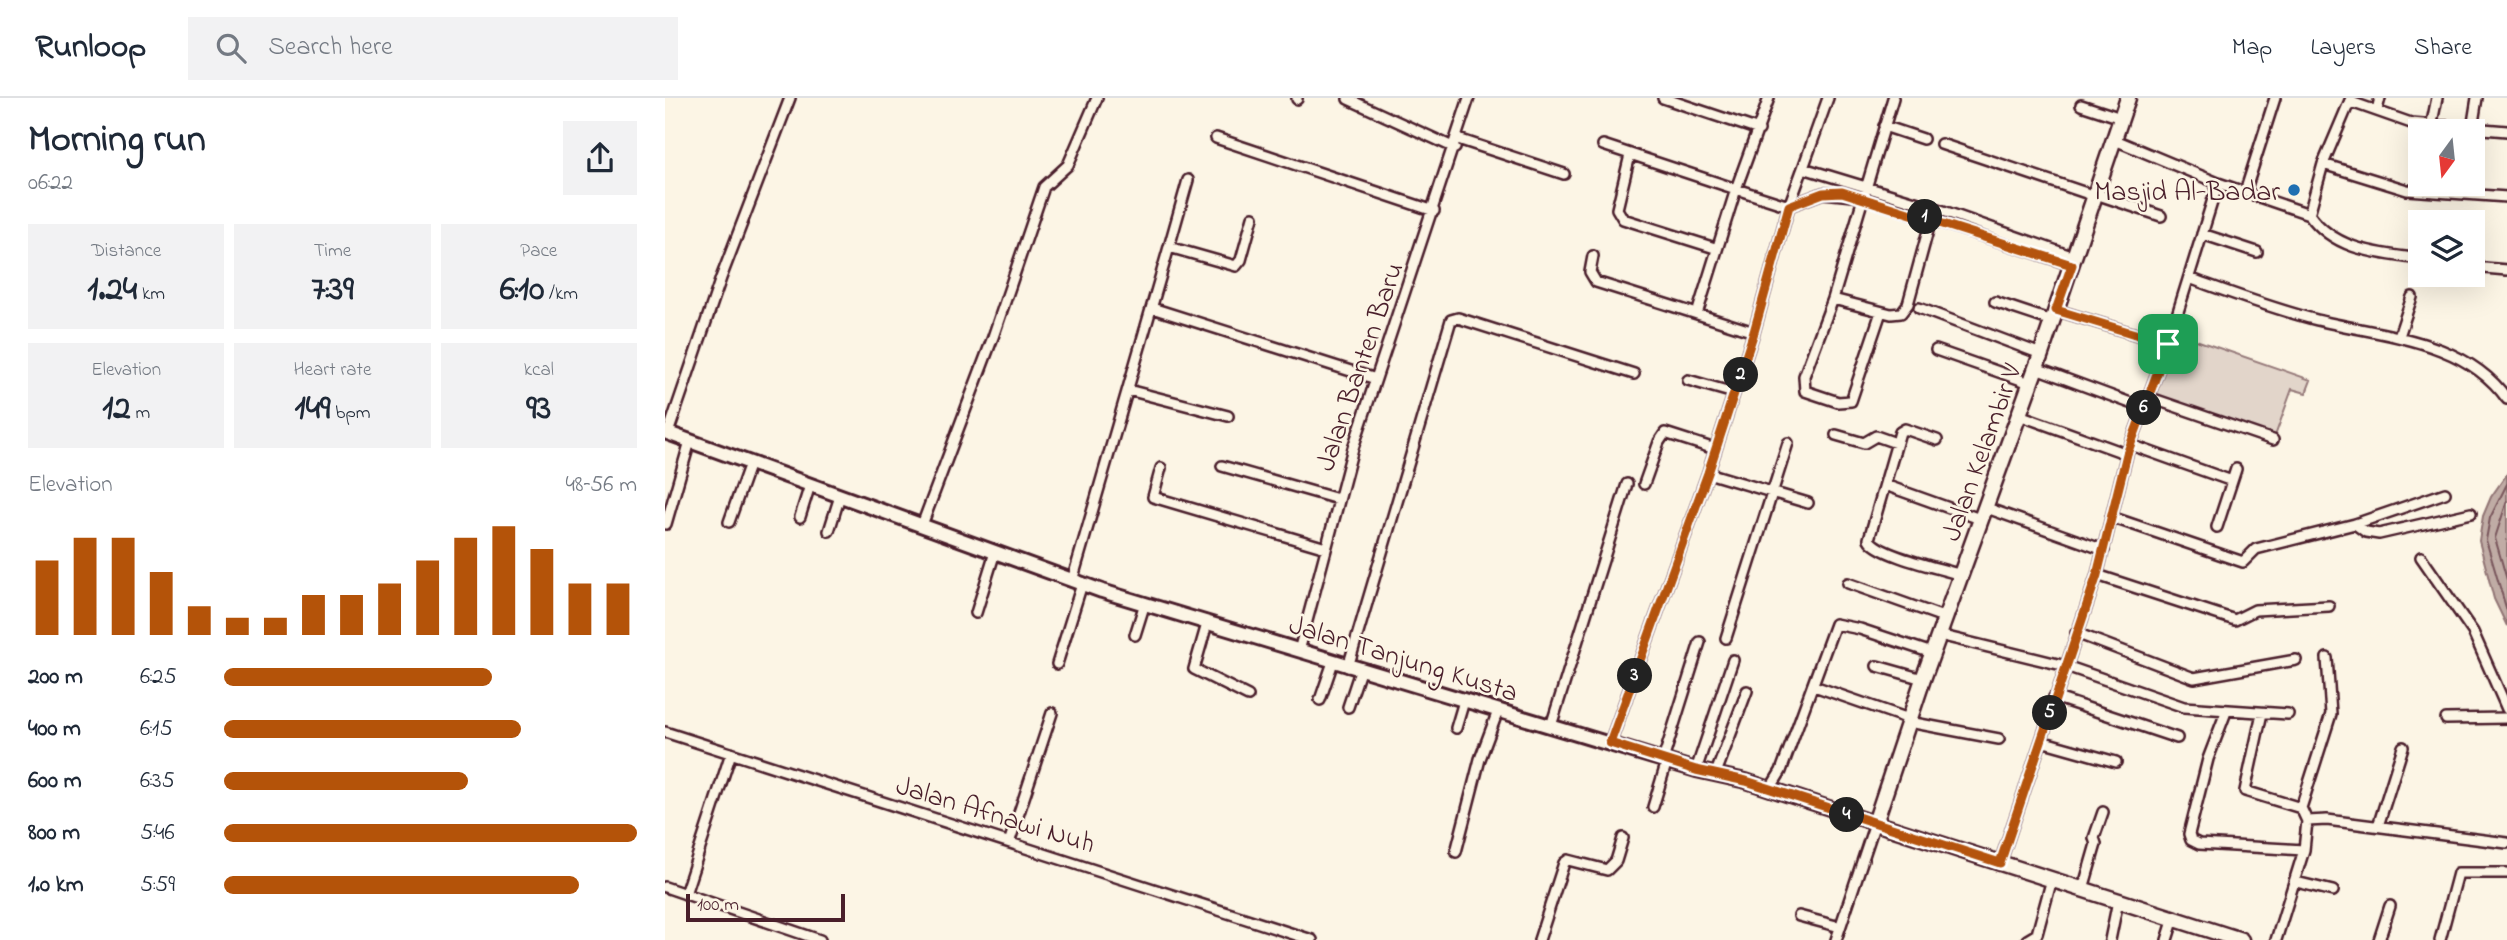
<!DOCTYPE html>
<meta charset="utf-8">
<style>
:root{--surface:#fff;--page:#f2f2f3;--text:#1f2937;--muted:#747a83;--line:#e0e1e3;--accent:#b45309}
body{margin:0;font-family:"Indie Flower",sans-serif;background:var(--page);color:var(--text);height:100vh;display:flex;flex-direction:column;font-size:26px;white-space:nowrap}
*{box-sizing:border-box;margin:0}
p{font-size:23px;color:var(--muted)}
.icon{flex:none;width:38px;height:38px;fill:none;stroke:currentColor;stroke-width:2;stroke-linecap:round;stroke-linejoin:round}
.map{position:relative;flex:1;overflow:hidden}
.details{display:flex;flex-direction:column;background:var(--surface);width:665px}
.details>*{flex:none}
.needle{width:46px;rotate:195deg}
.tools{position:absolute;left:1743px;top:21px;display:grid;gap:14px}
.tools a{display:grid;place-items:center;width:77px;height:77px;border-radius:0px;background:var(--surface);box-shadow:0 7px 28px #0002;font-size:35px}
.scale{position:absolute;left:21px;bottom:18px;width:159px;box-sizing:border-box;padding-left:7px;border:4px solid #4a1f2b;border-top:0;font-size:19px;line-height:24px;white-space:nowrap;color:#4a1f2b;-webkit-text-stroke:5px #fcf5e5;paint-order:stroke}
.pin{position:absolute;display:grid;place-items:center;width:60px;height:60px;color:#fff;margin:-30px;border-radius:14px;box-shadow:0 4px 10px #0006}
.km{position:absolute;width:35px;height:35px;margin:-18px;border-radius:50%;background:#222;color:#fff;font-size:19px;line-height:35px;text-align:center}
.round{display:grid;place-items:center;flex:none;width:74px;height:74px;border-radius:0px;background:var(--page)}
.headline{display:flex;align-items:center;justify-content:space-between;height:119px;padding:0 28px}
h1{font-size:38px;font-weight:700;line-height:52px}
.figures{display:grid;grid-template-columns:repeat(3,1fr);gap:10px;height:119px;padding:7px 28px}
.figures div{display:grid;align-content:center;border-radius:0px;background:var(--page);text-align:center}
.figures b{font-size:35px;font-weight:700}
.figures small{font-size:19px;font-weight:400}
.figures p{font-size:19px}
.chart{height:196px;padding:14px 28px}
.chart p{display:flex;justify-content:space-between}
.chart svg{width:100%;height:126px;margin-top:7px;stroke:var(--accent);stroke-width:6}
ul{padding:0 28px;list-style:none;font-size:23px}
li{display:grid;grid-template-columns:112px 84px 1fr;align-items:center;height:52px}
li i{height:18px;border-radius:9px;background:var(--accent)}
header{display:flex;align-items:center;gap:42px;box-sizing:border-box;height:98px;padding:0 35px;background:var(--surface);border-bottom:2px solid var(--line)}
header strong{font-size:33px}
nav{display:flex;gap:38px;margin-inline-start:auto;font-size:24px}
.search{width:490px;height:63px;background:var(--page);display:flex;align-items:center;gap:18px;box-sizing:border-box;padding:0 24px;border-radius:0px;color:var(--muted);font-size:26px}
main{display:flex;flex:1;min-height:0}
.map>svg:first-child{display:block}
.green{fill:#e2d5ca;stroke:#967a7a;stroke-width:2}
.water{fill:#c0aca5;stroke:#917474;stroke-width:2}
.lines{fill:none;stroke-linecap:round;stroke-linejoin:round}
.shore{stroke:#79575c;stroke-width:2}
.street-casing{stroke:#4a1f2b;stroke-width:14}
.secondary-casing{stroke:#4a1f2b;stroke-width:18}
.primary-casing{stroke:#4a1f2b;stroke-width:19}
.street{stroke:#fcf5e5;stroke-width:9}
.secondary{stroke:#fcf5e5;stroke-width:12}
.primary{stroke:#fcf5e5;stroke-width:14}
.route-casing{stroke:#fff;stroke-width:14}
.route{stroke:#b45309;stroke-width:9}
.poi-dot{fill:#1f6fb2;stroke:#fcf5e5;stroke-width:2.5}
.labels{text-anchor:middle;stroke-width:5;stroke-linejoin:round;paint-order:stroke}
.poi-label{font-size:28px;fill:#4a1f2b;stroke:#fcf5e5;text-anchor:end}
.street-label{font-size:28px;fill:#4a1f2b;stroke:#fcf5e5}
</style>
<header>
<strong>Runloop</strong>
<div class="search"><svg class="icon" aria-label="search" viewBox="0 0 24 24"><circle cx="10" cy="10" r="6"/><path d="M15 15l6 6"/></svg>Search here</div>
<nav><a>Map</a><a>Layers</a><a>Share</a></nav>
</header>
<main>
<section class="details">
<div class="headline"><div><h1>Morning run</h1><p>06:22</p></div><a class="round"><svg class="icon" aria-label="share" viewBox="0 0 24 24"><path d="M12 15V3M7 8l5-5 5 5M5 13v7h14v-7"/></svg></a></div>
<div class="figures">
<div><p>Distance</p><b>1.24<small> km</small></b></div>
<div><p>Time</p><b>7:39</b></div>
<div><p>Pace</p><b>6:10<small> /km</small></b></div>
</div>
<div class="figures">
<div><p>Elevation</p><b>12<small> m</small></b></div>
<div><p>Heart rate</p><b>149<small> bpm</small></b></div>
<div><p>kcal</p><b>93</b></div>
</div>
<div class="chart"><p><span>Elevation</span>48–56 m</p>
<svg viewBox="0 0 160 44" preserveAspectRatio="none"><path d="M5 44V18M15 44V10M25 44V10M35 44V22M45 44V34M55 44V38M65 44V38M75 44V30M85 44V30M95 44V26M105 44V18M115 44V10M125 44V6M135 44V14M145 44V26M155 44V26"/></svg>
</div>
<ul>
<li><b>200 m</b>6:25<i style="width:65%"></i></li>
<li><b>400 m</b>6:15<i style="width:72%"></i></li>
<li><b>600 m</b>6:35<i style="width:59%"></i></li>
<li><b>800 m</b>5:46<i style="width:100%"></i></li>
<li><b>1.0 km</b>5:59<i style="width:86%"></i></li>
</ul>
</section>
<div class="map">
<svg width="1842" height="842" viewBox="0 0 1842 842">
<rect width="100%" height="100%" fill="#fcf5e5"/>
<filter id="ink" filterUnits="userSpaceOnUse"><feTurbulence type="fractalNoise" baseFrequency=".0143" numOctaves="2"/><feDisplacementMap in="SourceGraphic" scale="14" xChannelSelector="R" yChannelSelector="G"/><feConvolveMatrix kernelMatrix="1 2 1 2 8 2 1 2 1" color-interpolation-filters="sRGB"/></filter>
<g filter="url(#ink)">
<!-- green -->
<path class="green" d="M 1502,232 L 1646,282 L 1641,295 L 1627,291 L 1609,341 L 1480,296 Z"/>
<!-- water -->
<path class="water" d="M 1842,376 L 1842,528 L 1829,501 L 1814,443 L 1818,418 L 1826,399 Z"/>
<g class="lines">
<!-- shore -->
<path class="shore" d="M 1842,386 L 1825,420 L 1821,442 L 1842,513
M 1842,403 L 1830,440 L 1842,482"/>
<defs>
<path id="street" d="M 998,0 L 1094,32
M 1163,0 L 1138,70 L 1270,110 L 1409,159
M 632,1 L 632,0
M 683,1 L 790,50
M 1686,4 L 1746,25 L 1842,33
M 1416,7 L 1456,20
M 1712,12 L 1715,0
M 1219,28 L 1258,41
M 1766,29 L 1772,0
M 1807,31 L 1812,0
M 551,40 L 769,113
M 793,41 L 899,76
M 1450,42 L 1553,85 L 1644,116
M 1276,46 L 1430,98
M 938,47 L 1071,91 L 1104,0
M 965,57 L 952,111 L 958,121 L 1050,150
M 1658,66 L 1742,92 L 1842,99
M 1580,94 L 1610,0
M 1431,96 L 1496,118
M 1644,116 C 1670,153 1713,155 1755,161
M 1644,116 L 1658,66 L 1686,0
M 1537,136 L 1592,154
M 504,149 L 523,82
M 928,158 L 925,174 L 931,184 L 1089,234
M 1808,169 L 1842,172
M 1524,180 C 1566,195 1608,211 1652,222 C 1717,238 1800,241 1842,301
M 1168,201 L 1226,216 L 1236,215 L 1243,206 L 1267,118
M 1330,204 L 1387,223
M 487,210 L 711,281
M 1254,210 L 1376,256
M 1391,212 L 1503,246
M 1216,214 L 1186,303 L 1173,304 L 1140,293 L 1139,278 L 1168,201 L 1228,0
M 1032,216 L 1071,91 L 1124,108 L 1158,95 L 1198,99 L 1407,167
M 1734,238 L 1747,199
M 1271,252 L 1365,285
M 1371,270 L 1479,310
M 1023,282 L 1069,295
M 463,292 L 563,318
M 1483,299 L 1608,342
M 1354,317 L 1462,356
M 3,335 L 56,180 L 125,0
M 1171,337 L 1199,345 L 1211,338 L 1231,345
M 1272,342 L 1240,331 L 1235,334 L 1204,441 C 1212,457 1277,471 1297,477
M 1466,347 L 1567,383
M 557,368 L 673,401
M 496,370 L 488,399 L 661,450
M 1043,375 L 1143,405
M 979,386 L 994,344 L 1000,335 L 1050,351
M 1220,387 L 1315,421
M 1319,409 L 1439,452
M 135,419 L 145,387
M 1446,419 L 1578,464 L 1591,451 L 1690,426 L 1780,395
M 64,424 L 85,365
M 1,426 L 25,343
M 1690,426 L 1701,434 L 1714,436 L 1806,415
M 257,427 L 328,239 L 379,89 L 403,67 L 432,0
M 1552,429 L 1571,371
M 164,433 L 175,398
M 1756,459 L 1808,534 L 1842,611
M 1432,477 L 1570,522 L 1590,512 L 1664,508
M 407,483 L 504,149 L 571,168 L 576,162 L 588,119
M 1183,485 L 1281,520
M 311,515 L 330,454
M 542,526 L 529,571 L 583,598
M 1411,535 L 1529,580 L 1631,562
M 470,537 L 480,505
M 1274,537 L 1401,568 L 1519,609 L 1623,616
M 1061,540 L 1123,345
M 634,553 L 688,350 L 804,0
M 392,566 L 417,486
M 1212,568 L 1258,581
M 683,569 L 786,222 L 793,220 L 969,276
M 1149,588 L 1244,621
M 1389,599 L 1512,640
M 655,602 L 668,564
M 683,609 L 695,573
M 1561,614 L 1543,661 L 1524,736 L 1526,742 L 1534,746 L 1639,752 L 1611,842
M 1597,615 L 1580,693 L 1636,710
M 1781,621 L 1842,620
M 1244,624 L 1334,641
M 886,628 L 962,386
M 791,630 L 799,603
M 0,634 L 647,842
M 1376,643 L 1451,664
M 945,645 L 1043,375 L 1089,234 L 1124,108 L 1138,70
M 998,662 L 1035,544
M 1031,672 L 1068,562
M 1051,675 L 1082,593
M 1105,691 L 1116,673 L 1170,526 L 1195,531 L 1267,555
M 988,709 L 1002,663
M 1642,723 L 1662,722 L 1842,745
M 1713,728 L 1738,649
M 345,742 L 387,615
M 1639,752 L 1642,723 L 1636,710 L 1666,616 L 1662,560
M 791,754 L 815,661 L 833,613
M 1335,765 L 1432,477 L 1462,356 L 1503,246 L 1553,85
M 1631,784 L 1668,793
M 0,789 L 155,842
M 1418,791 L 1431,746 L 1429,740 L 1438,714
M 20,796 L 66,655
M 1134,818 L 1175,829
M 874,842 L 899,765 L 903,762 L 942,772 L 951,763 L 958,740
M 1171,842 L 1210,725
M 1362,842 L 1372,836 L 1387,781
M 1445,842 L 1453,803
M 1502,842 L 1509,820
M 1714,842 L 1725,808
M 1775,842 L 1793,775 L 1842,775"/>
<path id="secondary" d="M 0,334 L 437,493 L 1031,672 L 1081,683 L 1210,725"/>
<path id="primary" d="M 1463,0 L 1376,256 L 1258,581 L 1210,725 L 1576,842"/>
</defs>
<!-- street casing -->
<use href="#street" class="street-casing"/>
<!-- secondary casing -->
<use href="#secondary" class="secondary-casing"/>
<!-- primary casing -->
<use href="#primary" class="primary-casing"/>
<!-- street -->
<use href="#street" class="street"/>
<!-- secondary -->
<use href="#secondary" class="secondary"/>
<!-- primary -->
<use href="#primary" class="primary"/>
</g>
</g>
<g class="lines" filter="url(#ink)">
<defs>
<path id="route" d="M 1177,94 L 1407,167 L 1391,212 L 1503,246 L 1462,356 L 1432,477 L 1335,765 L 1081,683 L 1031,672 L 945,645 L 1043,375 L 1089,234 L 1124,108 L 1158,95 Z"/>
</defs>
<!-- route casing -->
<use href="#route" class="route-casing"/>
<!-- route -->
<use href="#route" class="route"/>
</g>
<!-- markers -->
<circle class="poi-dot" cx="1629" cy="92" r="7"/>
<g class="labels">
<!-- poi labels -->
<g class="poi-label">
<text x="1615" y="102">Masjid Al-Badar</text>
</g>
<!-- street labels -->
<g class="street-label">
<text transform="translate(693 268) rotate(-71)" y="10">Jalan Banten Baru</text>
<text transform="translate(1315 354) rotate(-70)" y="10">Jalan Kelambir V</text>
<text transform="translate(739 559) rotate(17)" y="10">Jalan Tanjung Kusta</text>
<text transform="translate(331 715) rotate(17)" y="10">Jalan Afnawi Nuh</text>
</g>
</g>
</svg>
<div class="tools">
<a><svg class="needle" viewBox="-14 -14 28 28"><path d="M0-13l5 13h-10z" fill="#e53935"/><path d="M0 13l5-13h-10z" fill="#747a83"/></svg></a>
<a><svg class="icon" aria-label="layers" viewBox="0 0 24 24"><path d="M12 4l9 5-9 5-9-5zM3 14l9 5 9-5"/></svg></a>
</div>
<div class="scale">100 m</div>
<div class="pin" style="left:1503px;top:246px;background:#1e9e55"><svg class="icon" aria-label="arrive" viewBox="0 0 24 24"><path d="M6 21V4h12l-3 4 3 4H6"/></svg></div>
<b class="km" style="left:1260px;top:119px">1</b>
<b class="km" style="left:1076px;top:277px">2</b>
<b class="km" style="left:970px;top:578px">3</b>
<b class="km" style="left:1182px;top:717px">4</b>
<b class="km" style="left:1385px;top:615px">5</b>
<b class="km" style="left:1479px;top:310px">6</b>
</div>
</main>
